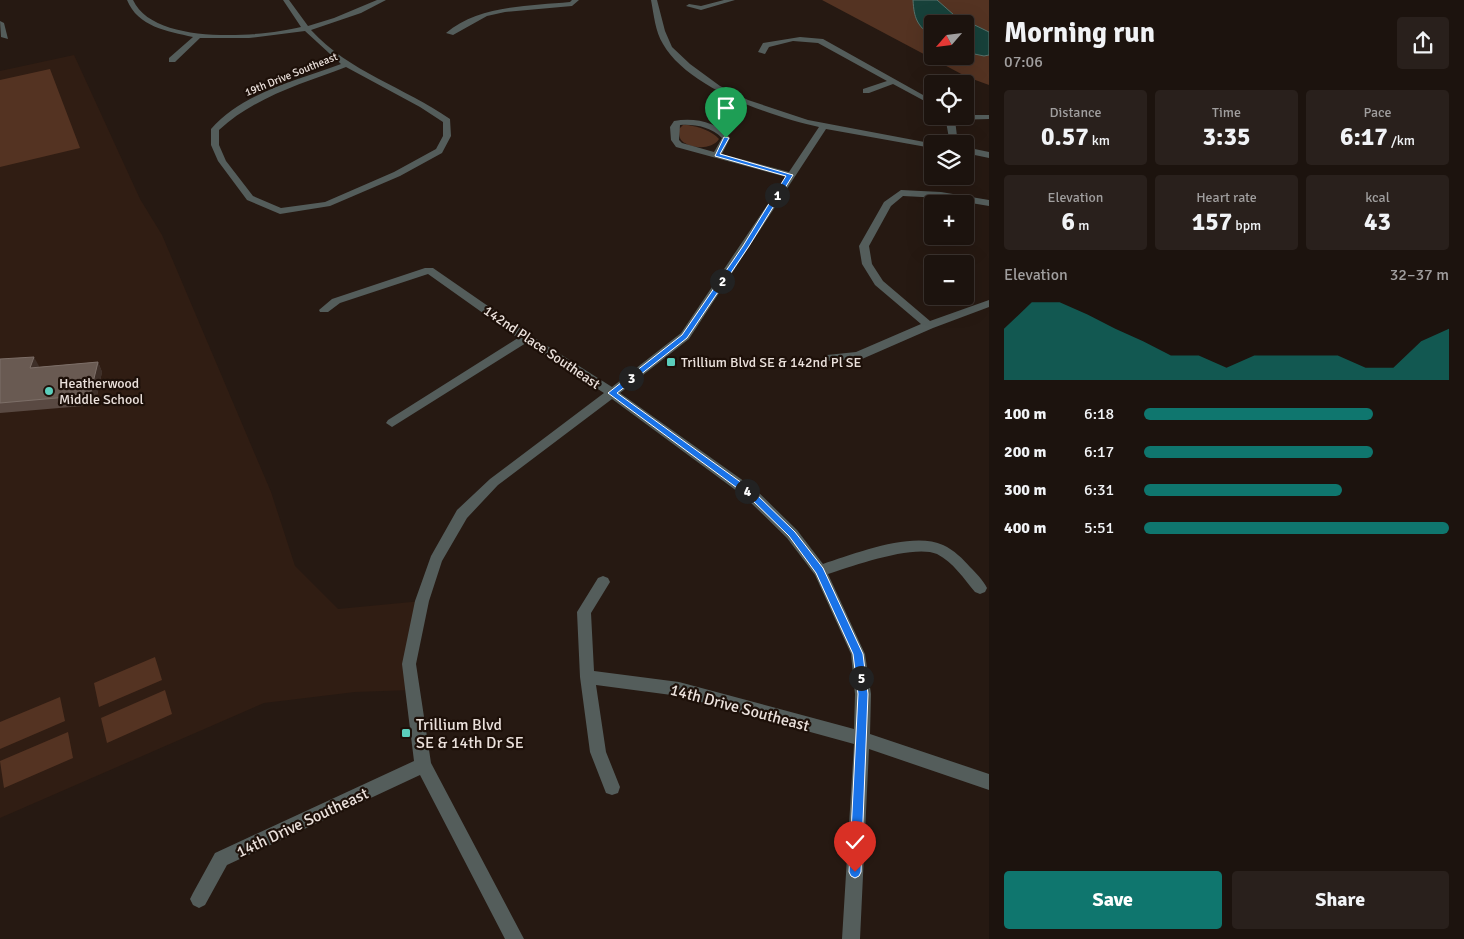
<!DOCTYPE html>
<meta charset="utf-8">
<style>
:root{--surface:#1c130e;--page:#29201c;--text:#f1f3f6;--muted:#a09e9e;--line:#3a322e;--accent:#0f766e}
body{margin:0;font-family:Signika,sans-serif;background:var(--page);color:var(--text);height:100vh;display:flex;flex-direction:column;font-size:19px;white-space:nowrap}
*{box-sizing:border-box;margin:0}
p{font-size:16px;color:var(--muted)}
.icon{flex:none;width:28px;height:28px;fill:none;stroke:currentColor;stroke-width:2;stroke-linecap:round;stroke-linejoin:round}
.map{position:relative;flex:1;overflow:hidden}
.sheet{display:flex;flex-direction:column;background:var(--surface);width:475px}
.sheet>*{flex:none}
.needle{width:32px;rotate:242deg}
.tools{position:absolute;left:924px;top:15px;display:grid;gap:10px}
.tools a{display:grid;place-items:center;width:50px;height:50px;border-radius:5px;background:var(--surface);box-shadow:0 5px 20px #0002,0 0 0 1px var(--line);font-size:25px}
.pin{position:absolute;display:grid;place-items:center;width:42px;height:42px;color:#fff;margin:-51px -21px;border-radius:50% 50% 50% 0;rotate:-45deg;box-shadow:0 0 5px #0007}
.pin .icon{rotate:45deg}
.km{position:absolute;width:25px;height:25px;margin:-12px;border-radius:50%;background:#222;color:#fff;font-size:14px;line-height:25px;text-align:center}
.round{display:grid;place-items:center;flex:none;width:52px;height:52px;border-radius:5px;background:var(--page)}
.summary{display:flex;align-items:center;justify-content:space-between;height:85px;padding:0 15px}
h1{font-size:28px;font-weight:700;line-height:38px}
.figures{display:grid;grid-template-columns:repeat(3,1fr);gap:8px;height:85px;padding:5px 15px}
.figures div{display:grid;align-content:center;border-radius:5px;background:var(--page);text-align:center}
.figures b{font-size:25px;font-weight:700}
.figures small{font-size:14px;font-weight:400}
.figures p{font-size:14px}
.chart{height:140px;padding:10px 15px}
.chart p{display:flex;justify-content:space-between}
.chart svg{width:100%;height:90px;margin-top:5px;fill:var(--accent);opacity:.7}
.action{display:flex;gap:10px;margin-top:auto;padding:10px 15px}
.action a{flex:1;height:58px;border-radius:5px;background:var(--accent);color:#fff;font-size:20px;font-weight:700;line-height:58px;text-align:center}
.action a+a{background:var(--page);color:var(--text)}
ul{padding:0 15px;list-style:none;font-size:16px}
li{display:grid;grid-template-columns:80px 60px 1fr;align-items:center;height:38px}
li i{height:12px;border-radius:6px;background:var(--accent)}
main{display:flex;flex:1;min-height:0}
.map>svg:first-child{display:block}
.built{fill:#301d13}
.green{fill:#543322;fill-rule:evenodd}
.water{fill:#17413a;stroke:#57716b}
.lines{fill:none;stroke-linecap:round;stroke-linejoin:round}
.minor{fill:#545d5b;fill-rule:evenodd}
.wall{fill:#594942}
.shaded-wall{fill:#3e2f28}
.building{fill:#695a52;stroke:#7d6f68}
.route{fill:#1a73e8;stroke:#fff}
.poi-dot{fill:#5bcebc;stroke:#1d1009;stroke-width:2}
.labels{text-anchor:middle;stroke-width:4.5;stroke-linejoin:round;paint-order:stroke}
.far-street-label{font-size:11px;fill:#ebe1dc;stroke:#1d1009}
.street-label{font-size:14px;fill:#ebe1dc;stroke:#1d1009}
.poi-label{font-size:14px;fill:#ebe1dc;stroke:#1d1009;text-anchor:start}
.near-street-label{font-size:16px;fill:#ebe1dc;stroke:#1d1009}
.near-poi-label{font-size:16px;fill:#ebe1dc;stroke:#1d1009;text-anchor:start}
</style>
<main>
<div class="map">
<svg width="989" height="939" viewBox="0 0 989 939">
<rect width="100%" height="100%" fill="#261912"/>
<!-- built -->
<path class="built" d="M 74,55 L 140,199 L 162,235 L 271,492 L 295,566 L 338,609 L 422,601 L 412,690 L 355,692 L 264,703 L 0,818 L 0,71 Z"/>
<!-- green -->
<path class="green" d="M 822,0 L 989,0 L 989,85 L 967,77 ZM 932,24 L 965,24 L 965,56 L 932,56 Z
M 50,69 L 80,148 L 0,167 L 0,80 Z
M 683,125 C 693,124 713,131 719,139 C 712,150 691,149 682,141 C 679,138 679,133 679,129 Z
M 155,657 L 162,680 L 99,707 L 94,683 Z
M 165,690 L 172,714 L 107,743 L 101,718 Z
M 60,697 L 65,721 L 0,749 L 0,722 Z
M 68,732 L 73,758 L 4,788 L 0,761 Z"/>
<!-- water -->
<path class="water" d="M 913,0 L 937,0 L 954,15 L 989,32 L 989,55 L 984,56 L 965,52 L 965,24 L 932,24 L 932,36 C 917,26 914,18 913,0 Z"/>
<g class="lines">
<!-- minor -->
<path class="minor" d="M 127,0 L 133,0 C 154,46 261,37 301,27 L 283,0 L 289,0 L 308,26 L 334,18 L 377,0 L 386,0 L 361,13 L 311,30 C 349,72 404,87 450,119 L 451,136 L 442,153 L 400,176 L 330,206 L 280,214 L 247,200 L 218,161 L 211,145 L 211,129 C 242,93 298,80 341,64 L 305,31 L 249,38 L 200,38 L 175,62 L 169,62 L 169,58 L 193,37 C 167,31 138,27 127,0 ZM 346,67 L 420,107 L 443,122 L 443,136 L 436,149 L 394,172 L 325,202 L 281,208 L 253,196 L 226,161 L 219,145 L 219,130 C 255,97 301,84 346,67 Z
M 572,0 L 579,0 L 572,6 L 505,12 L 487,16 L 453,35 L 446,33 C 479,5 530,6 570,2 Z
M 651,0 L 657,0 L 665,31 L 672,47 L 690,64 L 720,86 L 748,100 L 808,120 L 935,144 L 932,144 L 932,148 L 826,129 L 689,339 L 620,393 L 755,489 L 797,530 L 823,564 C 854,554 912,531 943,545 C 954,550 963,559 970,567 C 976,573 983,580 987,588 L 985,592 L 980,594 L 975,592 C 964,579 953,562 937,554 C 914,544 852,566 828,574 L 865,654 L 871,694 L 870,734 L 989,774 L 989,790 L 869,749 L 860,939 L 842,939 L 854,744 L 679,696 L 596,685 L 606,752 L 620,787 L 618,793 L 612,795 L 606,793 L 590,752 L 580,677 L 577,612 L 598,578 L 603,576 L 608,578 L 610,582 L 591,613 L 594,671 L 679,682 L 854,729 L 855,694 L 851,654 L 815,575 L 787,538 L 745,497 L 612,399 L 498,485 L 467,518 L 442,561 L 429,601 L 416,664 L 431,763 L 524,939 L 505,939 L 420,775 L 227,865 L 205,905 L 199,908 L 193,905 L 190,899 L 193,893 L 215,853 L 414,761 L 402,664 L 415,601 L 431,556 L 457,510 L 490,479 L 604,393 L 526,343 L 392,427 L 386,423 L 388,420 L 518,338 L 428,274 L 340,303 L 328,312 L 320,312 L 319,310 L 332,299 L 425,268 L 433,268 L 530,335 L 612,387 L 681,333 L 786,177 L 676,147 L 671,140 L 670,127 L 674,121 C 694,117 718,122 730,138 L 722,154 L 789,172 L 819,127 C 772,117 688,88 663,44 C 655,31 654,15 651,0 ZM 680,125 C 695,124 711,127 722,138 L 714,152 L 682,143 L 679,140 Z
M 724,0 L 735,0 L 701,10 L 686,6 L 689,4 L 701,6 Z
M 0,21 L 4,23 L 8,39 L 1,37 Z
M 800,37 L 823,39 L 932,100 L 932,105 L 893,84 L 869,93 L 863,93 L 863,89 L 887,81 L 818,43 L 793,41 L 769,47 L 765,54 L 758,52 L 763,43 Z
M 965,115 L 989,115 L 989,119 L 955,120 L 958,144 L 950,144 L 945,116 Z
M 965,147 L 989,152 L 989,158 L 965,153 Z
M 901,190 L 941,192 L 989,200 L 989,206 L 941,198 L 903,196 L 891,206 L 869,246 L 872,264 L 883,281 L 930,321 L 989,300 L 989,307 L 933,328 L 862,359 L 827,361 L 825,358 L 827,355 L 856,352 L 921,324 L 875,285 L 862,264 L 859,246 L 884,202 Z"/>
</g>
<!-- wall -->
<path class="wall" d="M 0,359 L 39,367 L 98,362 L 102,372 L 95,405 L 0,413 Z"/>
<!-- shaded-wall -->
<path class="shaded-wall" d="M 34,357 L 39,366 L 35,377 L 30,368 Z
M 98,362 L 102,372 L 95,405 L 90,395 Z"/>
<!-- building -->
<path class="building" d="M 34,357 L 30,368 L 98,362 L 90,395 L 0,403 L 0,359 Z"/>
<!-- route -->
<path class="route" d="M 724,137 L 729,138 L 720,154 L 793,175 L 749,246 L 687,338 L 617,393 L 753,491 L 795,532 L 823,568 L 863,654 L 868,694 L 861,872 L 859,876 L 855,878 L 851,876 L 849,872 L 858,694 L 853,654 L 816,573 L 789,536 L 748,496 L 608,393 L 682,335 L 743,246 L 786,176 L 715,156 Z"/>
<!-- markers -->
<g class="poi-dot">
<rect x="666" y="357" width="10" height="10" rx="2.5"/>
<circle cx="49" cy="391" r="5"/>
<rect x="401" y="728" width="10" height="10" rx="2.5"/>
</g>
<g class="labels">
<!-- far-street labels -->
<g class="far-street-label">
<text transform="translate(291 74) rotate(-22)" y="4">19th Drive Southeast</text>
</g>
<!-- street labels -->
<g class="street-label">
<text transform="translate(542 347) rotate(34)" y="5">142nd Place Southeast</text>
</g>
<!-- poi labels -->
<g class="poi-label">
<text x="681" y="367">Trillium Blvd SE &amp; 142nd Pl SE</text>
<text x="59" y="388">Heatherwood<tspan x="59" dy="16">Middle School</tspan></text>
</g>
<!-- near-street labels -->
<g class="near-street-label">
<text transform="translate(740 707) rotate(15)" y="6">14th Drive Southeast</text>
<text transform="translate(302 822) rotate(-25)" y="6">14th Drive Southeast</text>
</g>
<!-- near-poi labels -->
<g class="near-poi-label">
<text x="416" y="730">Trillium Blvd<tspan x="416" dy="18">SE &amp; 14th Dr SE</tspan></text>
</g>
</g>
</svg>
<div class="tools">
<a><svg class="needle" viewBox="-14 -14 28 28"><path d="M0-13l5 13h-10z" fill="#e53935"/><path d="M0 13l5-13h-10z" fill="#a09e9e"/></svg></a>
<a><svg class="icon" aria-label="locate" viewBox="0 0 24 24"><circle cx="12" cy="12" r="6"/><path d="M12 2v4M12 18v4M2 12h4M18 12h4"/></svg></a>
<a><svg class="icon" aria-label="layers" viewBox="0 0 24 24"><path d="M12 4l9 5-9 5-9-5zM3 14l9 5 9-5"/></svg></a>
<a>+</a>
<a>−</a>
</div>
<div class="pin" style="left:726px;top:138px;background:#1e9e55"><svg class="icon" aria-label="arrive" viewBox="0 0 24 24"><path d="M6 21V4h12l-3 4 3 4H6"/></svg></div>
<div class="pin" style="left:855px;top:872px;background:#d93025"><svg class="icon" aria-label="check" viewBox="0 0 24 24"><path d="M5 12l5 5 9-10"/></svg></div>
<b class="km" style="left:777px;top:195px">1</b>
<b class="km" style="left:722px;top:281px">2</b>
<b class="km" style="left:631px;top:378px">3</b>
<b class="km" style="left:747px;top:491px">4</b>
<b class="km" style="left:861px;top:678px">5</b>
</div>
<section class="sheet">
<div class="summary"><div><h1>Morning run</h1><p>07:06</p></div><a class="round"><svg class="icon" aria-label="share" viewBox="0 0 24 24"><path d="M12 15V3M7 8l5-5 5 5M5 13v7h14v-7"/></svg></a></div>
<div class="figures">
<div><p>Distance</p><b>0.57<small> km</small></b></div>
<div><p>Time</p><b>3:35</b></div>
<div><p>Pace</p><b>6:17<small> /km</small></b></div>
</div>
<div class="figures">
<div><p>Elevation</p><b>6<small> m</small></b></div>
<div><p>Heart rate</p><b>157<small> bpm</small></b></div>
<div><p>kcal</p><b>43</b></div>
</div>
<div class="chart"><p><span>Elevation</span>32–37 m</p>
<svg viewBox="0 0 160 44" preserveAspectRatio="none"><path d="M0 44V19L10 6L20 6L30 12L40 19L50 25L60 32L70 32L80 38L90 32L100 32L110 32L120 32L130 38L140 38L150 25L160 19V44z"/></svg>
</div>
<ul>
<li><b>100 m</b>6:18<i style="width:75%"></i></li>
<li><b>200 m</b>6:17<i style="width:75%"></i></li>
<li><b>300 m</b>6:31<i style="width:65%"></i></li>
<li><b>400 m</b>5:51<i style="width:100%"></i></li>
</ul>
<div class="action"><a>Save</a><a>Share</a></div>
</section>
</main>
